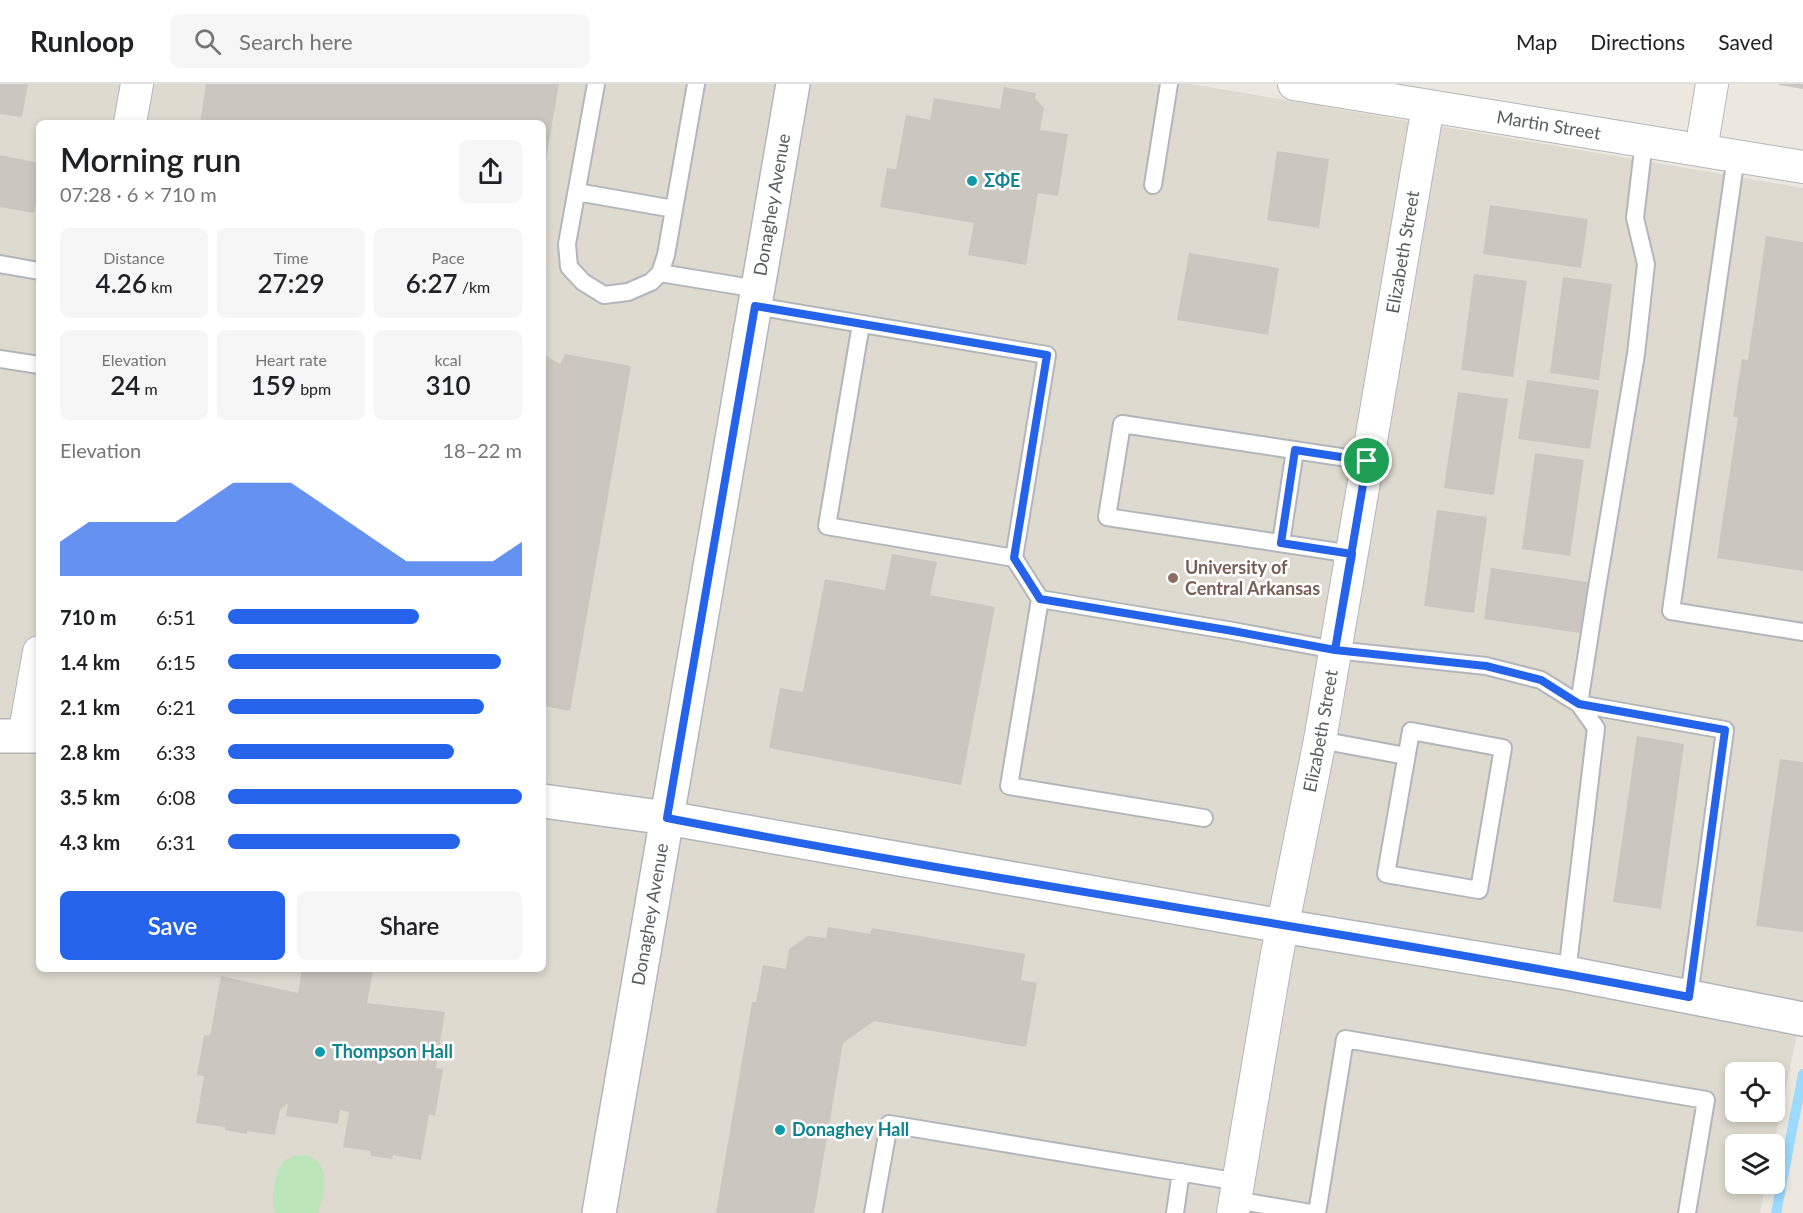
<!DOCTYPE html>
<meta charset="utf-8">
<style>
:root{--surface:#fff;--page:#f6f6f6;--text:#202124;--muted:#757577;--line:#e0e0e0;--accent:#2563eb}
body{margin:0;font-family:Lato,sans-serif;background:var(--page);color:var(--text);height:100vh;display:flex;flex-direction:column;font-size:22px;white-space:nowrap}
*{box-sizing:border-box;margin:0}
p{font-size:20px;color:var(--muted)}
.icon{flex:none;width:33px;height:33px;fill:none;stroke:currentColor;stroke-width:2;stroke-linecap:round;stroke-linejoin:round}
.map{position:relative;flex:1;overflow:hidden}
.drawer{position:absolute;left:36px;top:36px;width:510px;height:852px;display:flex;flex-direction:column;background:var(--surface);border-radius:9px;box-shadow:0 3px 9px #0003}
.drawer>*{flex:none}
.fabs{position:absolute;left:1725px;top:978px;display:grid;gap:12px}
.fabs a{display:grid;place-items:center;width:60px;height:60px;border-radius:9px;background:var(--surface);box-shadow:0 3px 9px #0003;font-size:30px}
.pin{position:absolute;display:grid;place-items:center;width:51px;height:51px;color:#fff;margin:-26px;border:3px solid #fff;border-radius:50%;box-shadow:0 2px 6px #0007}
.round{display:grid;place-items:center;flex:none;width:63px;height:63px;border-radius:9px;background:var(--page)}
.headline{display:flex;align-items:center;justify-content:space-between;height:102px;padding:0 24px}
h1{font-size:33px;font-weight:600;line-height:45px}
.stats{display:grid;grid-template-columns:repeat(3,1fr);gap:9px;height:102px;padding:6px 24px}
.stats div{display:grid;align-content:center;border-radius:9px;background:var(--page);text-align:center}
.stats b{font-size:26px;font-weight:600}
.stats small{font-size:16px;font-weight:400}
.stats p{font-size:16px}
.chart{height:168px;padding:12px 24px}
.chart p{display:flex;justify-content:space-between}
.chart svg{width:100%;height:108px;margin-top:6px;fill:var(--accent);opacity:.7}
.button{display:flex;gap:12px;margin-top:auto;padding:12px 24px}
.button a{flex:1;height:69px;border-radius:9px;background:var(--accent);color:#fff;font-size:24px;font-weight:600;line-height:69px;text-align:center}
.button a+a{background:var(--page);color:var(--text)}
ul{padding:0 24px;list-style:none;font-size:20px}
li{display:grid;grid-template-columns:96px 72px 1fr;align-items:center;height:45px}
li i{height:15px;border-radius:8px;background:var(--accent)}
header{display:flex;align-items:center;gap:36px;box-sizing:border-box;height:84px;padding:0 30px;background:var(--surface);border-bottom:2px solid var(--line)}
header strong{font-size:28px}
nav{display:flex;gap:33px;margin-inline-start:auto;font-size:21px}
.search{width:420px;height:54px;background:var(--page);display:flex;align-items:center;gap:15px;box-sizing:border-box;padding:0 21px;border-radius:9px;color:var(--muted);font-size:22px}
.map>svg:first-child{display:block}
.education{fill:#dedad0;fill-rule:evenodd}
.green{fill:#bce5ba}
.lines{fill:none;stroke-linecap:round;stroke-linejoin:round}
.stream{stroke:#9cdaff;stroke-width:10}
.building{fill:#ccc6c0}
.service-casing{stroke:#b2b6bb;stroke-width:20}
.minor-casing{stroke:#b2b6bb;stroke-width:34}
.tertiary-casing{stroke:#b2b6bb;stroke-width:36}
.service{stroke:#fff;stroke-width:16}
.minor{stroke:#fff;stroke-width:32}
.tertiary{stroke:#fff;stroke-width:33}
.route-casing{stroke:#fff;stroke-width:12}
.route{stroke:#2563eb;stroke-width:8}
.culture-dot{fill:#0f9aa8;stroke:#fff;stroke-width:2}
.education-dot{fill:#8d6e63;stroke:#fff;stroke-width:2}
.labels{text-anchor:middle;stroke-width:5;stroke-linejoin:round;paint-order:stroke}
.street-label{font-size:18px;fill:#585c61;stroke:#fff}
.culture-label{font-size:18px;font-weight:bold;fill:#0d838f;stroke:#fff;text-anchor:start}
.education-label{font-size:18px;font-weight:bold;fill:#785e54;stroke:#fff;text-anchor:start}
</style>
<header>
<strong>Runloop</strong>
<div class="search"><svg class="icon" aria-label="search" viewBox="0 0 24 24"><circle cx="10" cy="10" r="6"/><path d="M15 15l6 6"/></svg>Search here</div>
<nav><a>Map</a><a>Directions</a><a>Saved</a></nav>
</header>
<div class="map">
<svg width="1803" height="1129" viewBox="0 0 1803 1129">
<rect width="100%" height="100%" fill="#ece8df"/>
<!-- education -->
<path class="education" d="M 0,0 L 1191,0 L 1803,104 L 1803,922 L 1774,1060 L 1736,1060 L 1736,1100 L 1766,1100 L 1760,1129 L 0,1129 ZM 39,39 L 543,39 L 543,885 L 39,885 ZM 1736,988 L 1774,988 L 1774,1028 L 1736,1028 Z"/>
<!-- green -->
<path class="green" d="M 303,1071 C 332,1075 325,1109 318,1129 L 275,1129 C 271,1119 274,1090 281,1081 C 286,1073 294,1072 303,1071 Z"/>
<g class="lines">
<!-- stream -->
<path class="stream" d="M 1776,1129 L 1803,990"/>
</g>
<!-- building -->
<path class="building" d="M 0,0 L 28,0 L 22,33 L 0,30 Z
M 206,0 L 559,0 L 544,86 L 543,39 L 200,39 Z
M 1779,0 L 1803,0 L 1803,5 L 1779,1 Z
M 1004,3 L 1036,9 L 1035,14 L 1044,24 L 1040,46 L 1068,50 L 1058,112 L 1038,109 L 1026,181 L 968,171 L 974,139 L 880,123 L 887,84 L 896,85 L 906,31 L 930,36 L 934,14 L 1000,25 Z
M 1277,67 L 1329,75 L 1319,144 L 1267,136 Z
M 0,71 L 39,79 L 39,101 L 34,129 L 0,123 Z
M 1490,121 L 1588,135 L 1581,184 L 1483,170 Z
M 1766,152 L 1803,158 L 1803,487 L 1717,474 L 1738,333 L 1733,333 L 1742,275 L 1748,276 Z
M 1189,169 L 1279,184 L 1268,251 L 1177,236 Z
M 1474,190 L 1527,197 L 1513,293 L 1461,286 Z
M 1563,193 L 1612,200 L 1599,296 L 1550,289 Z
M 543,270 L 560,280 L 565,270 L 631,282 L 570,627 L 543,622 Z
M 1527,296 L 1599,306 L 1590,365 L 1518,355 Z
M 1458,308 L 1508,315 L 1494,411 L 1444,404 Z
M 1535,369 L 1584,376 L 1570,472 L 1522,465 Z
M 1437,426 L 1487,433 L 1474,529 L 1424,522 Z
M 892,470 L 937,478 L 930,511 L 995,523 L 961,701 L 769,664 L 780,604 L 803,608 L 825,495 L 885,506 Z
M 1491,484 L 1588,498 L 1580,549 L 1484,535 Z
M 1637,652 L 1684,660 L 1661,825 L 1613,818 Z
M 1780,675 L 1803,678 L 1803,848 L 1756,842 Z
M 828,843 L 870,850 L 872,844 L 1025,870 L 1021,896 L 1037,899 L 1026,963 L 874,937 L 843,959 L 814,1129 L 716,1129 L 752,918 L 756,918 L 763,881 L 786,885 L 789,865 L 808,852 L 826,854 Z
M 302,885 L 361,885 L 373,887 L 367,919 L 445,928 L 436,984 L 443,985 L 435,1032 L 429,1030 L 421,1076 L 393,1071 L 392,1075 L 371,1072 L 370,1067 L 343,1063 L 349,1028 L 340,1026 L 338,1040 L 286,1032 L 288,1019 L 280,1026 L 275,1051 L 248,1047 L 246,1050 L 225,1046 L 225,1043 L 196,1039 L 204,992 L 197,991 L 204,951 L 210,952 L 221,892 L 298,909 Z"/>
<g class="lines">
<defs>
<path id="service" d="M 596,0 L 567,160 L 569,183 L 583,198 L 604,211 L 628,208 L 651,198 L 660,189 L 666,171 L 696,0
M 1644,57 L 1635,134 L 1646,180 L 1636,270 L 1596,510 L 1579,620 L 1725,646 L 1689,913
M 1736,72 L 1671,527 L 1803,548
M 1153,101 L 1169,0
M 577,108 L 674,125
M 0,180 L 39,187
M 660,189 L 758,205
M 755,222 L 1047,271 L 1014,474 L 1040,515 L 1009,702 L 1204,734
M 861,240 L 827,442 L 1014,474
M 0,275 L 39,281
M 1281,459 L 1295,366
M 1352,470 L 1107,433 L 1122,340 L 1367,377
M 1040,515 L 1233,547 L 1335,566 L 1486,582 L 1541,596 L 1579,620 L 1596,644 L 1567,889
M 1411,647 L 1503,664 L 1479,806 L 1386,790 Z
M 1320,656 L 1406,672
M 1236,1116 L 1310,1129
M 873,1129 L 889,1040 L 1239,1098
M 1175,1129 L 1181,1088
M 1317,1129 L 1345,955 L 1706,1016 L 1687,1129"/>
<g id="minor">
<path id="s1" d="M 1294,0 L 1803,83"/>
<path d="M 130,39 L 137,0"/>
<path d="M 1701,66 L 1712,0"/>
<path d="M 24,652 L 39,568"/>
<path id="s2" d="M 1233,1129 L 1276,875 L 1320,656 L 1428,22"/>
</g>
<g id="tertiary">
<path d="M 0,652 L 39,652"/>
<path d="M 543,717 L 667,734 L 1282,842 L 1567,889 L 1803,935"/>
<path id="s3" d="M 599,1129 L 793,0"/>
</g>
</defs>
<!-- service casing -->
<use href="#service" class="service-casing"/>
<!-- minor casing -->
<use href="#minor" class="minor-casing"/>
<!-- tertiary casing -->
<use href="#tertiary" class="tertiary-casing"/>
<!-- service -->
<use href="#service" class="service"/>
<!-- minor -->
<use href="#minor" class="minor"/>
<!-- tertiary -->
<use href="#tertiary" class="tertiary"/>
</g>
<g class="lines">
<defs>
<path id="route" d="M 1367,377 L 1335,566 L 1233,547 L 1040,515 L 1014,474 L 1047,271 L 755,222 L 667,734 C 1006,800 1349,847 1689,913 L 1725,646 L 1579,620 L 1541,596 L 1486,582 L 1335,566 L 1352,470 L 1281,459 L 1295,366 L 1367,377"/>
</defs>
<!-- route casing -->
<use href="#route" class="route-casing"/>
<!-- route -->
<use href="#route" class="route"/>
</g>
<!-- markers -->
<g class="culture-dot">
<circle cx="972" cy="97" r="6"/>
<circle cx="320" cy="968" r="6"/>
<circle cx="780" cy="1046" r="6"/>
</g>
<circle class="education-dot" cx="1173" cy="494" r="6"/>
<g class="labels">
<!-- street labels -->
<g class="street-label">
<text dy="6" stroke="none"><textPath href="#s1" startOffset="258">Martin Street</textPath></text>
<text dy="6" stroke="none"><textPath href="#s3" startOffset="1023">Donaghey Avenue</textPath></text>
<text dy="6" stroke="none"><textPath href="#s2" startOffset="976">Elizabeth Street</textPath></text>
<text dy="6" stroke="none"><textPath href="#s2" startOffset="490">Elizabeth Street</textPath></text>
<text dy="6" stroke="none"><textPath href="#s3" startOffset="303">Donaghey Avenue</textPath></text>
</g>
<!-- culture labels -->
<g class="culture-label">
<text x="984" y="103">ΣΦΕ</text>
<text x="332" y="974">Thompson Hall</text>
<text x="792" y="1052">Donaghey Hall</text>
</g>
<!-- education labels -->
<g class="education-label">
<text x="1185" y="490">University of<tspan x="1185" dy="21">Central Arkansas</tspan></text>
</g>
</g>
</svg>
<div class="fabs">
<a><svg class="icon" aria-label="locate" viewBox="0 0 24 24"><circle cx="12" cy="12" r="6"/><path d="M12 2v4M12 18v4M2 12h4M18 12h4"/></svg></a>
<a><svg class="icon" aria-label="layers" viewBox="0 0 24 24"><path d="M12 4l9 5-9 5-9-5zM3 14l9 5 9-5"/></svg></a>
</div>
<div class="pin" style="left:1367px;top:377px;background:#1e9e55"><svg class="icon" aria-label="arrive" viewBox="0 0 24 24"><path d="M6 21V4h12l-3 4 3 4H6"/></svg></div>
<section class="drawer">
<div class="headline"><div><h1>Morning run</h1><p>07:28 · 6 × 710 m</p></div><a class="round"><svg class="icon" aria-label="share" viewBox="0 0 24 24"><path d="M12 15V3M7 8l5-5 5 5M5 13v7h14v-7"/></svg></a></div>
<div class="stats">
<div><p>Distance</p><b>4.26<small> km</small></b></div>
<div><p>Time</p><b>27:29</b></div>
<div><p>Pace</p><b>6:27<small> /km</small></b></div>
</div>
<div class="stats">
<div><p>Elevation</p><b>24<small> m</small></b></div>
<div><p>Heart rate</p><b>159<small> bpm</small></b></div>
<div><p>kcal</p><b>310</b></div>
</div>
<div class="chart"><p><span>Elevation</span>18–22 m</p>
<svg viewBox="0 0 160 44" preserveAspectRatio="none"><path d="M0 44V30L10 22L20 22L30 22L40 22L50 14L60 6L70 6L80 6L90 14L100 22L110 30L120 38L130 38L140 38L150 38L160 30V44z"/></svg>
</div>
<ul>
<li><b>710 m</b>6:51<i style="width:65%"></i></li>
<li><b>1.4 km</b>6:15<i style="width:93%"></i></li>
<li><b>2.1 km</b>6:21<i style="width:87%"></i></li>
<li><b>2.8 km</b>6:33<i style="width:77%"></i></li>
<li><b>3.5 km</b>6:08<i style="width:100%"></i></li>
<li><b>4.3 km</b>6:31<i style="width:79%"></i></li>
</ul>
<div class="button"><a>Save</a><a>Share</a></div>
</section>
</div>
